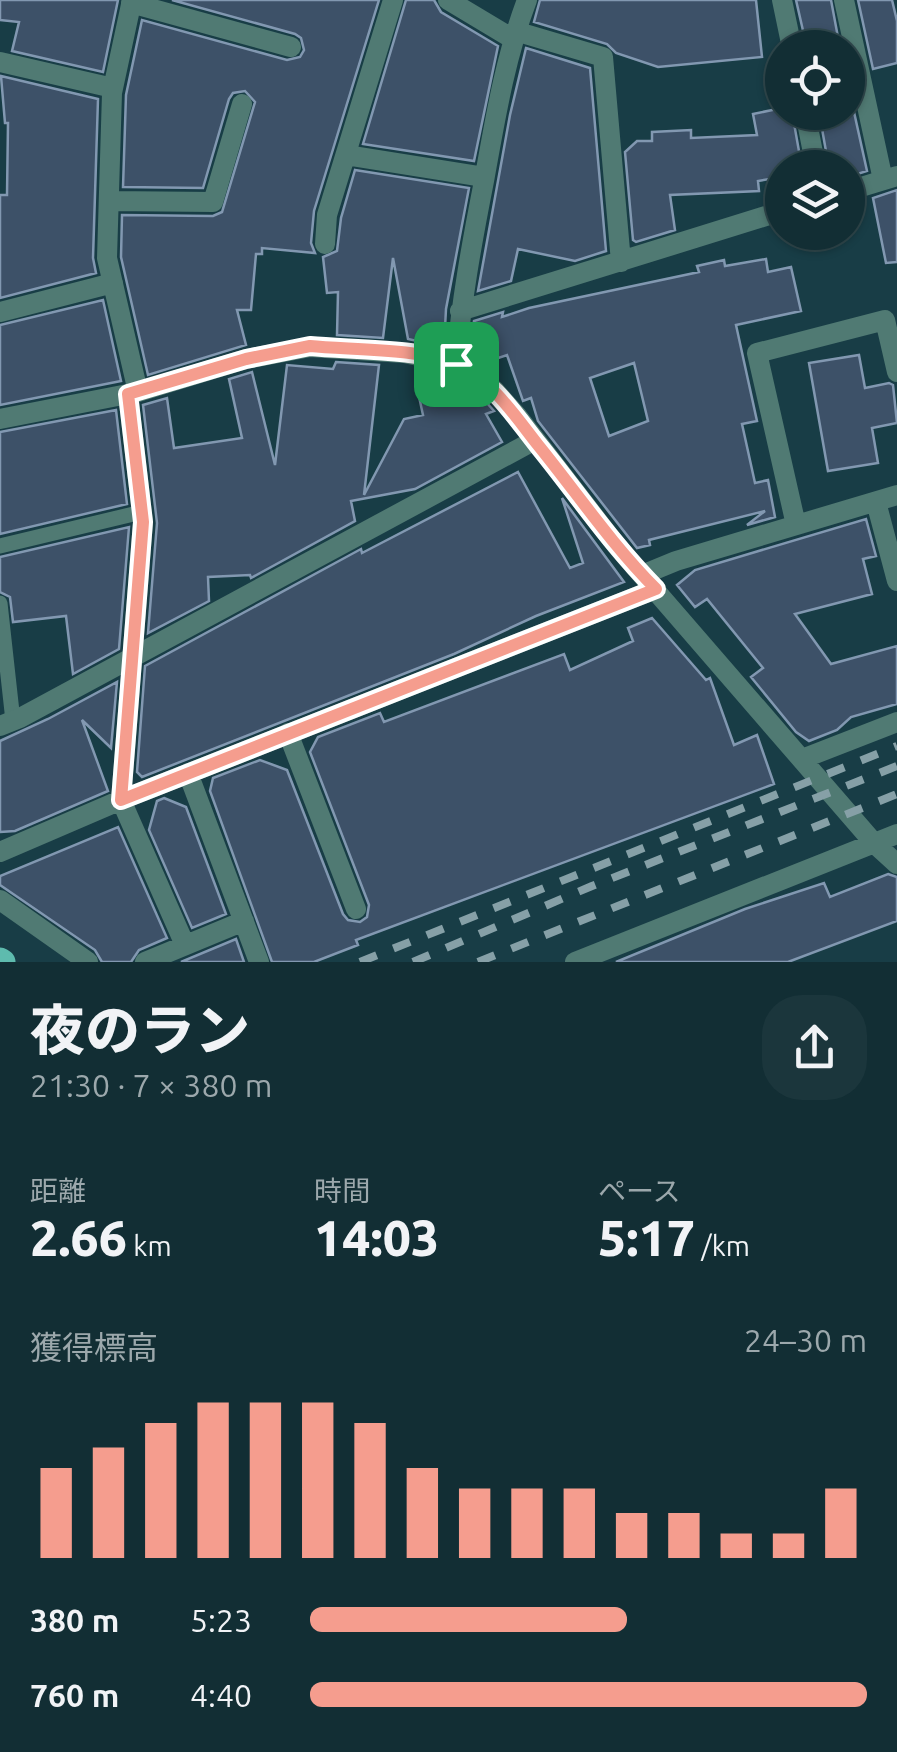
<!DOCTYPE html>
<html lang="ja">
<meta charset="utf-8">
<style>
:root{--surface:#122e34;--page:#1b363c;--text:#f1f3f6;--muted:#9ca8ac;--line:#314a4f;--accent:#f59d8e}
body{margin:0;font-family:Ubuntu,"Noto Sans JP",sans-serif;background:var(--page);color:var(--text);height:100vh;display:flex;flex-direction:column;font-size:38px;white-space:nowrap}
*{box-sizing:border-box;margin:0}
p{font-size:32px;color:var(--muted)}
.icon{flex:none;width:55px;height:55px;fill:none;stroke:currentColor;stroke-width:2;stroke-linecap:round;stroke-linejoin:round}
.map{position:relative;height:962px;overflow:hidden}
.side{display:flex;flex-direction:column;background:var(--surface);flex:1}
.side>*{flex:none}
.tools{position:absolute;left:765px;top:30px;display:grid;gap:20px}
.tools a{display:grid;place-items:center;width:100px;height:100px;border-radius:50%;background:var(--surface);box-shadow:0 2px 8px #0004,0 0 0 2px var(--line);font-size:50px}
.pin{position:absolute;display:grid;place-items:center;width:85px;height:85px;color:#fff;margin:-42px;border-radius:20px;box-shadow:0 5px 15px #0006}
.round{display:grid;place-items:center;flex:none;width:105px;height:105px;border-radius:40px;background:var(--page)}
.summary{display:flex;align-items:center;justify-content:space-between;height:170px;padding:0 30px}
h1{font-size:55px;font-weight:800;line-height:75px}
.figures{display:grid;grid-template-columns:repeat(3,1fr);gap:15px;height:170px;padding:10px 30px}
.figures div{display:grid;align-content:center}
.figures b{font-size:50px;font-weight:800}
.figures small{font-size:28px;font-weight:400}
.figures p{font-size:28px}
.chart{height:280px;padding:20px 30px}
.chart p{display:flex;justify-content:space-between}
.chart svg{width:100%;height:180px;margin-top:10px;stroke:var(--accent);stroke-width:6}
ul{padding:0 30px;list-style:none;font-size:32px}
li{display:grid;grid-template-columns:160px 120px 1fr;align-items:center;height:75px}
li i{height:25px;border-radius:12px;background:var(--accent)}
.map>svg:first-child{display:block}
.building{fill:#3d5168;stroke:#8298b1;stroke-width:2.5;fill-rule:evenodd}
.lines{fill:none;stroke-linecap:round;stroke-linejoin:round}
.service{stroke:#507a73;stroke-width:15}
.minor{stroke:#507a73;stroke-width:20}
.primary{stroke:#5ebbae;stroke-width:25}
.rail{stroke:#86a0a7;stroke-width:8;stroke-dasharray:18 18;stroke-linecap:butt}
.route-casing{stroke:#fff;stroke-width:20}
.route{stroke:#f59d8e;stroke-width:12}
</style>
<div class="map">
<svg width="897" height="962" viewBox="0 0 897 962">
<rect width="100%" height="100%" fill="#183d46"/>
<!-- building -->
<path class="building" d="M 0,0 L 118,0 L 103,72 L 12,51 L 19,22 L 0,20 Z
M 172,0 L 379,0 L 314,211 L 311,243 L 315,253 L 262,248 L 262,254 L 256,254 L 251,310 L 237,310 L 246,345 L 148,375 L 121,257 L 122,215 L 213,216 L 222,212 L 255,102 L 245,91 L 233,93 L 229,99 L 203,188 L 123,187 L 126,95 L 142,20 L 287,60 L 300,57 L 304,50 L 301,38 L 295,34 Z
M 406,0 L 434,0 L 441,12 L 498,46 L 474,161 L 363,144 Z
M 540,0 L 756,0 L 762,57 L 658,67 L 616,53 L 607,44 L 534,22 Z
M 796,0 L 831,0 L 840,48 L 807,48 Z
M 858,0 L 892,0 L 897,21 L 897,63 L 873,69 Z
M 526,48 L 590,68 L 606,251 L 575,261 L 518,249 L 511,281 L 478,291 L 510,115 Z
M 1,76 L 98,99 L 93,258 L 96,273 L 0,298 L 0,195 L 7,195 L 8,123 L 5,123 Z
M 782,108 L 782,112 L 792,112 L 802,168 L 782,168 L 782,177 L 758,181 L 759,191 L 670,195 L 675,230 L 636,242 L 633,240 L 625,152 L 637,141 L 652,141 L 652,132 L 691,130 L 691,138 L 757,135 L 753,114 Z
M 819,112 L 854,112 L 867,171 L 848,177 L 848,168 L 829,168 Z
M 355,170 L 469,188 L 446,309 L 444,347 L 408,339 L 393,258 L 383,338 L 337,335 L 338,292 L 327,293 L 323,257 L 337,251 L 341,218 Z
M 897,190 L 897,262 L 886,263 L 873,198 Z
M 766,259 L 768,272 L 791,267 L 801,311 L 736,325 L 757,421 L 742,424 L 755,483 L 768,480 L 775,517 L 747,525 L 765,511 L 649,540 L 650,545 L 637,548 L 538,421 L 531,398 L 523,401 L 507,355 L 480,364 L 470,357 L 474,321 L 503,312 L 502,317 L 529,308 L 699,272 L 697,266 L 724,260 L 725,266 ZM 634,363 L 648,421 L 609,436 L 590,378 Z
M 103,300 L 121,381 L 0,405 L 0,325 Z
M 859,355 L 865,388 L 889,383 L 893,385 L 897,423 L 872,428 L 878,463 L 828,471 L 809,363 Z
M 336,362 L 379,365 L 364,495 L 404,419 L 423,415 L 418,392 L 429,372 L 443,375 L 429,380 L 486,402 L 494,411 L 486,414 L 502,442 L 415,489 L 351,501 L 355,521 L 251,578 L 250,575 L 208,577 L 209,601 L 148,633 L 157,523 L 143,405 L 167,398 L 174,448 L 242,438 L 229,379 L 252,372 L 275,465 L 287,365 L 333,369 Z
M 116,410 L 127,504 L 0,534 L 0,432 Z
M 518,472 L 570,568 L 583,563 L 562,498 L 624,582 L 536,616 L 454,654 L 142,777 L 137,772 L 145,666 L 361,549 L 362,553 Z
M 866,519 L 876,556 L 863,559 L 872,594 L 795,614 L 831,664 L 897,646 L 897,704 L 851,717 L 837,730 L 809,741 L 796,732 L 751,677 L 763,668 L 707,599 L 695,607 L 677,585 L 695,570 Z
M 129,527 L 119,649 L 73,674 L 66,616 L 13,622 L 10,597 L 0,592 L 0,557 Z
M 652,618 L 706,680 L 710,678 L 734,745 L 757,735 L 774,784 L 356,940 L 358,945 L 314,962 L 272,962 L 210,791 L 213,778 L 260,760 L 287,770 L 343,914 L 348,920 L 360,922 L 367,917 L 369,905 L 310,752 L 318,737 L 380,713 L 384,722 L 564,654 L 570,670 L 633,641 L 628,628 Z
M 117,682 L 111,748 L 82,720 L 108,791 L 15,831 L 0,832 L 0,741 L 48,719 Z
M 164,798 L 186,807 L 226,914 L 192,928 L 149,830 L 157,801 Z
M 118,827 L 167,938 L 139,950 L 131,962 L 102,962 L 95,950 L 0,885 L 0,876 Z
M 888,874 L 897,877 L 897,921 L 788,962 L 616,962 L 745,909 L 824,883 L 830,897 Z
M 236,939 L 244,962 L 181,962 Z"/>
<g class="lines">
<!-- service -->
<path class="service" d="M 0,546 L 142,512
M 0,603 L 13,721"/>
<!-- minor -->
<path class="minor" d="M 132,0 L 112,93 L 107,258 L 138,392
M 448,0 L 513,39
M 527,0 C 505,58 495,120 484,181 C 472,242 461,302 456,364 L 494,390 L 518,417 L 616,545 L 874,843 L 897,864
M 782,0 L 792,48
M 844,0 L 883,180
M 131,3 L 291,47
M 515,31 L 603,57 L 621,262
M 0,62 L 113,88
M 805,112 L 816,168
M 346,155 L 484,177
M 848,191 L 897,176
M 109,201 L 213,202 L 242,104
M 325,244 L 327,215 L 393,0
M 460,311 L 782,211
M 0,312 L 113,283
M 128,394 L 143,522 L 121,800 L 185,945
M 0,419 L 138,392 L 246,359 L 310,347 L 404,353 L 456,364
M 876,502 L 897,581
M 796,525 L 757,353 L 885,320 L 897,372
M 642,575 L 676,561 L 897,495
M 0,726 L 20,718 L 535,440
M 288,733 L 356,909
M 802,759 L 897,722
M 188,773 L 259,962
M 0,852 L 121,800 L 656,589
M 0,900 L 88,962
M 145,962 L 244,921
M 575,962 L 897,834"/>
<!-- primary -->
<path class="primary" d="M 0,960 L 3,962"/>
<!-- rail -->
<path class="rail" d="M 360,962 L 897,746
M 413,962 L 592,886 L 897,766
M 478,962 L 897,794"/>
</g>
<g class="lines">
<defs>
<path id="route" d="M 310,346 C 352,350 418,348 456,364 C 492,380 515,416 538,445 C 577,493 612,545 656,589 L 121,800 L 143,522 L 128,394 L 246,359 Z"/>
</defs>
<!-- route casing -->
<use href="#route" class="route-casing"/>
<!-- route -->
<use href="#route" class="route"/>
</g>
</svg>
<div class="tools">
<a><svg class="icon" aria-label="locate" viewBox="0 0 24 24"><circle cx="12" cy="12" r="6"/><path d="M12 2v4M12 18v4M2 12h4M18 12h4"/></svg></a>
<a><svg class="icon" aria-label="layers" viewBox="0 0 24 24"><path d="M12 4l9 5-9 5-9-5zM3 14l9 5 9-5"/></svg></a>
</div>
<div class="pin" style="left:456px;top:364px;background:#1e9e55"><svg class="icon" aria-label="arrive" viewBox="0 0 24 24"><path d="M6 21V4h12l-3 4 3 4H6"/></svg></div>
</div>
<section class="side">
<div class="summary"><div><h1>夜のラン</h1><p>21:30 · 7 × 380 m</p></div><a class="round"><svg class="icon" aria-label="share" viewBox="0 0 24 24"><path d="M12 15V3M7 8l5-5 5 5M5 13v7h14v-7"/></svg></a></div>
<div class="figures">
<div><p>距離</p><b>2.66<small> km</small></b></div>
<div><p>時間</p><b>14:03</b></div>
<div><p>ペース</p><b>5:17<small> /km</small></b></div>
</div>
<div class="chart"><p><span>獲得標高</span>24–30 m</p>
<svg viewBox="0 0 160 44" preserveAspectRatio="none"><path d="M5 44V22M15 44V17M25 44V11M35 44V6M45 44V6M55 44V6M65 44V11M75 44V22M85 44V27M95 44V27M105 44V27M115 44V33M125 44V33M135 44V38M145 44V38M155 44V27"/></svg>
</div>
<ul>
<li><b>380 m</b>5:23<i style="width:57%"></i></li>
<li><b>760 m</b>4:40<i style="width:100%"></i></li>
</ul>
</section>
